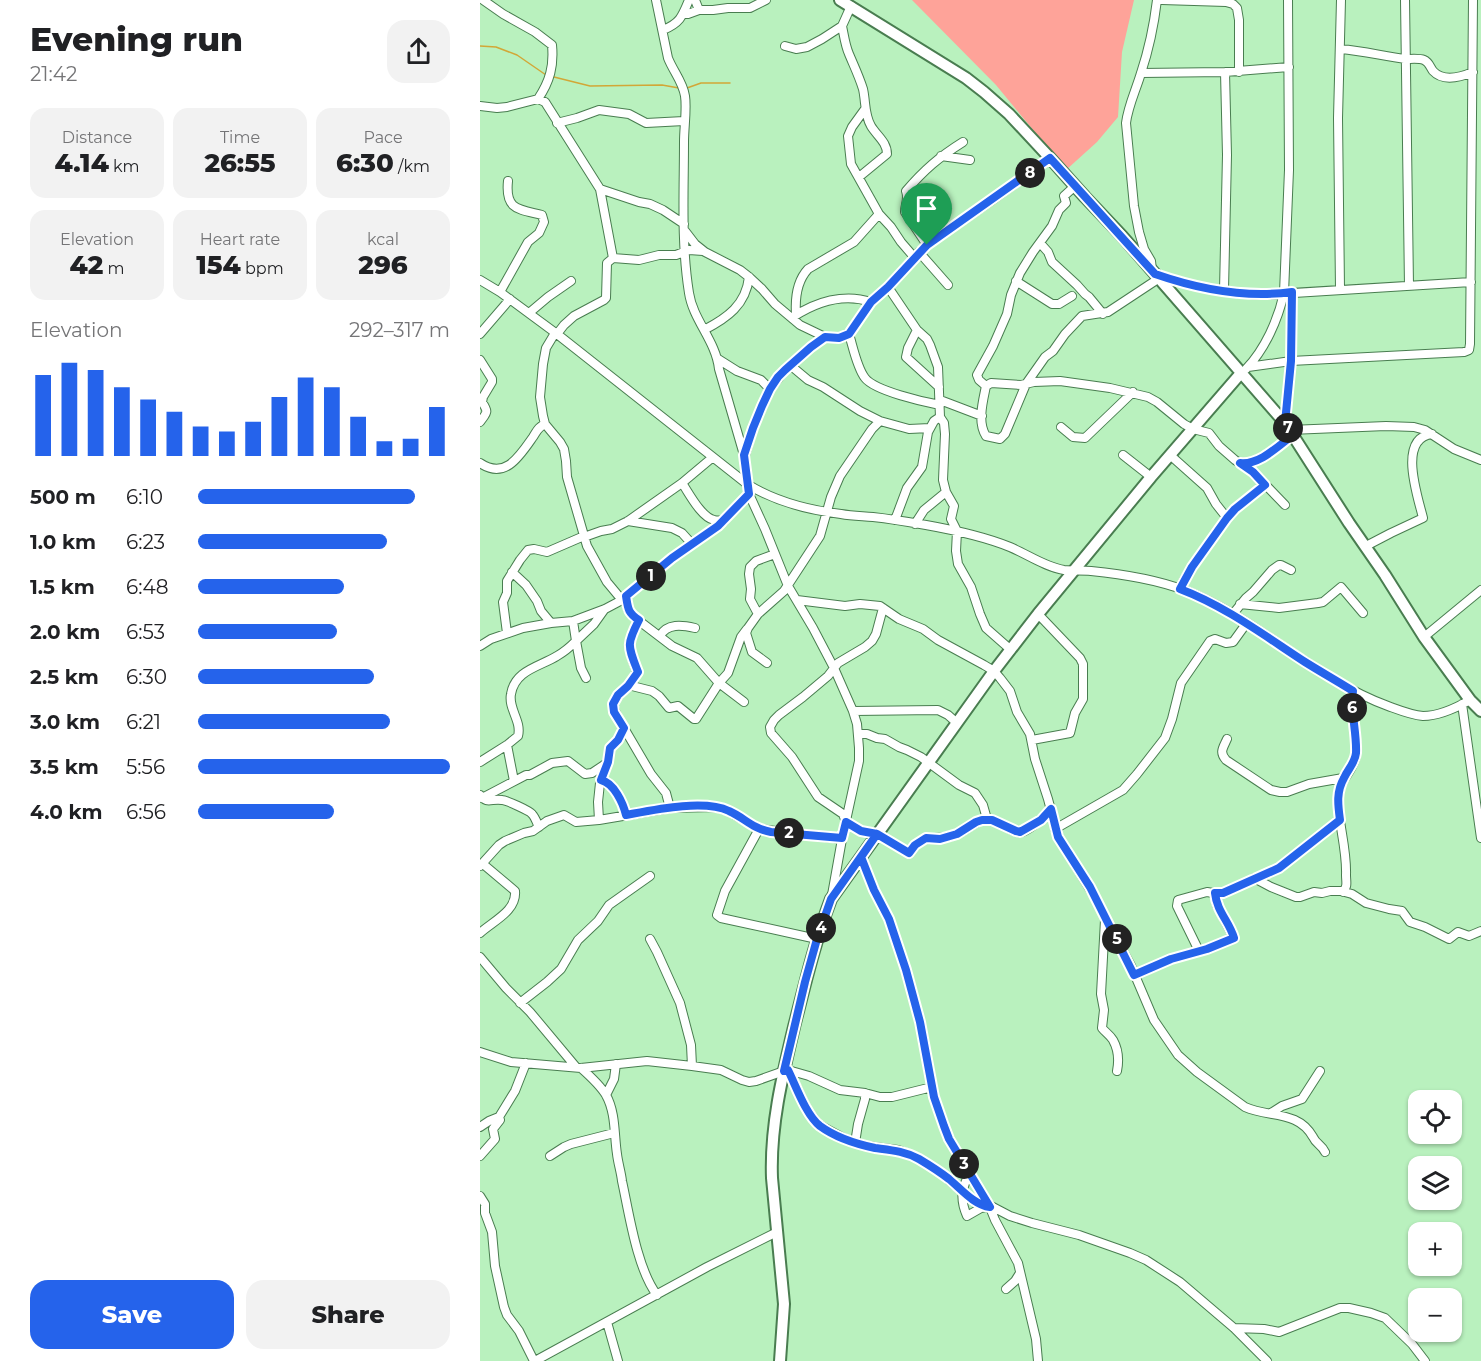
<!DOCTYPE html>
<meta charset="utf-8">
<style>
:root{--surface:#fff;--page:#f2f2f2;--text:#202124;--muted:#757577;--accent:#2563eb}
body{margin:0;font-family:Montserrat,sans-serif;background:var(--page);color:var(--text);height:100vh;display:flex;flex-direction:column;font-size:22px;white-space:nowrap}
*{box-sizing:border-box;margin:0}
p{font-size:20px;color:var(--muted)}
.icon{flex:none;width:33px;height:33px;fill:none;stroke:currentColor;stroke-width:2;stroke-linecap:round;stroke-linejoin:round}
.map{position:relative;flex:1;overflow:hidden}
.side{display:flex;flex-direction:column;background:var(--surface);width:480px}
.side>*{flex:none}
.fabs{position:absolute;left:928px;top:1090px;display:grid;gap:12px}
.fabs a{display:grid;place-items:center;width:54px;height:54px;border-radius:12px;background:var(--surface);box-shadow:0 2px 4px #0004;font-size:30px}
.pin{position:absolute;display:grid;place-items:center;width:51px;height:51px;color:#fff;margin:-62px -26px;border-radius:50% 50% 50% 0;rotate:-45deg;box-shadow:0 0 6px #0007}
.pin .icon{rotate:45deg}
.km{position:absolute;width:30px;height:30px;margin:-15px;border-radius:50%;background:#222;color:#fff;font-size:16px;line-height:30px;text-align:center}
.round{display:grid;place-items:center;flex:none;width:63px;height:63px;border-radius:18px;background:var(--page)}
.summary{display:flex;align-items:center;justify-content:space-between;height:102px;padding:0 30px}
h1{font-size:33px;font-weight:800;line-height:45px}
.metrics{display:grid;grid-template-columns:repeat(3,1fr);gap:9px;height:102px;padding:6px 30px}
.metrics div{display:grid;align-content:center;border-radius:15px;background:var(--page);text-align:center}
.metrics b{font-size:26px;font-weight:800}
.metrics small{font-size:16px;font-weight:400}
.metrics p{font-size:16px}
.chart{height:168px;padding:12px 30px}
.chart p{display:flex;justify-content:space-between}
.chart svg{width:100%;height:108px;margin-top:6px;stroke:var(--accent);stroke-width:6}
.action{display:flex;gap:12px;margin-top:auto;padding:12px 30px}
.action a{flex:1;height:69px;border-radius:18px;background:var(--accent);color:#fff;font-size:24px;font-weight:800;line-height:69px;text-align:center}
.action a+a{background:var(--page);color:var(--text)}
ul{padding:0 30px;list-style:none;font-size:20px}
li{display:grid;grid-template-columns:96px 72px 1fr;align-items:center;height:45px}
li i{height:15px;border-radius:8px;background:var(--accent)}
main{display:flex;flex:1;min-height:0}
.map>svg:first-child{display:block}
.green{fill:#fea399}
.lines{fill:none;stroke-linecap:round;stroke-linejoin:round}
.stream{stroke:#d2a737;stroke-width:1.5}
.street-casing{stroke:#497d50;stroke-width:10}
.secondary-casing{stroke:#497d50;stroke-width:14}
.street{stroke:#fff;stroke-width:8}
.secondary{stroke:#fff;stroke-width:10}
.route-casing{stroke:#fff;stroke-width:12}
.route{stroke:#2563eb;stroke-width:8}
</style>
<main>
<section class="side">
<div class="summary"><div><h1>Evening run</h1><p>21:42</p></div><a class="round"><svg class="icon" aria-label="share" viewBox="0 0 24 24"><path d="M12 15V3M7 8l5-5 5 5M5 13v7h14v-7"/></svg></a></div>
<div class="metrics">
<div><p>Distance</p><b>4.14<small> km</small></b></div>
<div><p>Time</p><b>26:55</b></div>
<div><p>Pace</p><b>6:30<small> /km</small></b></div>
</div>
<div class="metrics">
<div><p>Elevation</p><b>42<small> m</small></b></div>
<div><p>Heart rate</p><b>154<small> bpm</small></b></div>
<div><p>kcal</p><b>296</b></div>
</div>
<div class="chart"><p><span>Elevation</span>292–317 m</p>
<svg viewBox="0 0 160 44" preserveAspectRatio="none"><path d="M5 44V11M15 44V6M25 44V9M35 44V16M45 44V21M55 44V26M65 44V32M75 44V34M85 44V30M95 44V20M105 44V12M115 44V16M125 44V28M135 44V38M145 44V37M155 44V24"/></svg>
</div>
<ul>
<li><b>500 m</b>6:10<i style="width:86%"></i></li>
<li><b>1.0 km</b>6:23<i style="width:75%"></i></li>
<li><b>1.5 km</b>6:48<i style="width:58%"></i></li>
<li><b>2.0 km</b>6:53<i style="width:55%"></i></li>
<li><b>2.5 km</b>6:30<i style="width:70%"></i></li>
<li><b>3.0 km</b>6:21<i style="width:76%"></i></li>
<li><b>3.5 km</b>5:56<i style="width:100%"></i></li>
<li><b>4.0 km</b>6:56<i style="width:54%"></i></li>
</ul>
<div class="action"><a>Save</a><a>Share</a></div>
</section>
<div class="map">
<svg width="1001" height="1361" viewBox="0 0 1001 1361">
<rect width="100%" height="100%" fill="#b9f1be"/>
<!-- green -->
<path class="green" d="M 432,0 L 654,0 L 642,52 L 638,117 L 617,142 L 586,170 L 516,85 Z"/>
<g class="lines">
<!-- stream -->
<path class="stream" d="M 0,46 L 16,47 L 37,55 L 66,75
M 74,77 L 110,86 L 182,85 L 199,88
M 207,88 L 221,83 L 250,83"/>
<defs>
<path id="street" d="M 3,0 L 23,14 L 55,32 L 72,45 C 74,66 70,81 58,99 L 65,102 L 120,189 L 133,258 L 127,263 L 126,298 L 124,300 L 94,316 L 84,325 L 77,334
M 176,0 L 188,58 C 193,71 203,82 205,96 C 207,109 204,127 204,142 C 204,192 201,243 209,293 C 213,320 236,341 239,369 L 264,455 L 269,494 L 285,529 L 308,586 L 333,628 L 354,668 L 373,711 L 377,724 L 379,748 L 379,761 L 362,839 L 352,895
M 215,0 L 219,10
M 682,0 L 746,2 L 753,4 L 757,8 L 759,20 L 759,72
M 925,0 L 929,286
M 203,14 L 208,14 L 219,10 L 233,10 L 248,8 L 270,8 L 286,0
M 362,26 C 364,35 365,45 369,54 C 374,66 379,76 383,89 C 386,102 384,114 391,126 C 397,136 407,142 407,154 L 379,177
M 183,30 C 200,23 202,17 209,0
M 305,46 L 316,49 L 327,47 L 342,39 L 362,26 L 371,6
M 861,49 C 882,51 904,56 926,59 C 931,59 939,58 944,60 C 949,62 950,67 953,71 C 963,82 981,77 993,72
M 661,73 L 745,72 L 809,67
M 0,106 L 17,108 L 27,107 L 58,99
M 385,109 L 372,127 L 368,136 L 371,164 L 399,214 L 411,227 L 421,242 L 434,257
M 77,123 L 97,118 L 119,110 L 149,114 L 166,123 L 204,121
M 461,156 L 490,160
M 120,189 L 159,202 L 170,204 L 183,210 L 204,224
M 205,231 L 215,244 L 225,252 L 260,270 L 269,277 L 282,289 L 295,304 L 320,325 L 345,337
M 560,243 L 568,252 L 572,262 L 597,285 L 605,294 L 609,297 L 623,314
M 447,245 L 425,212 C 425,204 429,199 426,191 C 444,170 459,157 483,142
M 439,252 L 468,285
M 133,258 L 159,260 L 179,255 L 196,255 L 209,250 L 223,251
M 672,270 L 671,261 L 664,249 L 659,232 L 654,206 L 646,123 C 648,106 656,90 661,73 C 669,49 674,25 677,0
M 677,275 C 710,286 746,293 780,295 L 991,282
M 0,280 L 20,292 L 77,334 L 267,484 C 296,502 328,510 361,514 C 372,516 382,516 393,517 C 411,519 429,522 446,525 C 474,530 503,536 530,547 C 547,554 565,567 584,570 C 593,571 602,570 611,571 C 642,574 674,579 704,590 C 777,618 834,679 908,706 C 919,710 931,715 943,716 C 960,716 976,708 990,700
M 536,281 L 572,304 L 579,304 L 592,296
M 408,287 L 437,330 L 447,339 L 450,345 L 458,367 L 460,417 L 464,423 L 465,434 L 463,480 L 466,492 L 474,506 L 471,519 L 477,531 L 476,551 L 478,564 L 491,587 L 500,614 L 506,628 L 531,650
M 860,289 L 858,118 L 861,0
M 744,290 L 747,155 L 745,72
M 20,292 L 48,242 L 59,233 L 64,222 L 62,215 C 38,209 25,210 28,181
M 49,313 L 68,297 L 91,281
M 316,314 C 315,299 317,281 328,269 L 374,242 L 399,214
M 313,317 C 336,302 364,293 391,302
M 224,330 C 247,318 266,305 269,277
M 437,330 L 428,348 L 426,357 L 459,387
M 75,333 L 66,348 L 63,364 L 60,397 L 63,416 L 65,424 L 80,442 L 84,449 L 86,461 L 87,477 L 107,546 L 127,582 L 142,600
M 0,334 L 30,299
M 369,334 C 373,347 377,368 385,378 C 395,391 444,402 460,405
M 238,359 L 257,371 L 281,380 L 290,389
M 0,360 L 12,379 L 12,382 L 3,397 L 2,402 C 9,413 7,412 0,422
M 310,365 L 328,380 L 343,387 L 380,411 L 400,421
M 768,367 L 811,361 L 984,352 L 989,350 L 990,344 L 993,0
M 766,369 C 785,349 798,320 804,293 L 809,170 L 808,0
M 506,386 L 511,383 L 541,385 L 554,382 L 580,381 L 630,388 L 668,397 L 677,402 L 704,424 L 713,429 L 729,433 L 739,446 L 755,460 L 773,472 L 805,505
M 506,386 C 503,401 497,422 506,436 L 520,439 L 525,434 L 546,384 L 565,357 L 573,351 L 585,334 L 602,316 L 628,312 L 678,279
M 506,386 L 499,380 L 497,375 L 513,346 L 527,314 L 531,295 L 540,273 L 553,252 L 572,226 L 579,210 L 586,203 L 584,196 L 595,186
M 460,400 L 502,416
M 805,423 L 811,361 L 812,292
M 581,427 L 593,437 L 605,438 L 653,392
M 810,430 L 906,426 L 934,427 L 945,430 L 974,449 L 1001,460
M 265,455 L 273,428 L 290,389 L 305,370 L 331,347 L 345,337 L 359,338 L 369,334 L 391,302 L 408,287 L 447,245 L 511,201 L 570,158
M 643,455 L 671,477
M 690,455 L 727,488 L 736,504 L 747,518
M 0,463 C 25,480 39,457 53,437 C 57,431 58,427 65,424
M 760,463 C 780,464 798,446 813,435
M 202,483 C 209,493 221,517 234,520 C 237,521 241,520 244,521
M 415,520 L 427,488 L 442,467 L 448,432 L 454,421 L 460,417
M 148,521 L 192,528 L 202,533 L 212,544
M 435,524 L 444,510 L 466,492
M 104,537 L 121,531 L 132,529 L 148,521 L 202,483 L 233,457
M 886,546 L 911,533 L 943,518 C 938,497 917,438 952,434
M 32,572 L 46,585 L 57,601 L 61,611 L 71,623
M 700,589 L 704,580 L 712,567 L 747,518 L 755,509 L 785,485
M 146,596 L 148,609 L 154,617 L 192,646 L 217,658 L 239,683 L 264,702
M 317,600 L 365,606 L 380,604 L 400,606 L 419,619 L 443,629 L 458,640 L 504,665 L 514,671 L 520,678 L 530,691 L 537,712 L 550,734 L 555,759 L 568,799 L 578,837 L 616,899 L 625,918 L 651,966 L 674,1020 L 698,1055 L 717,1072 L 765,1107 C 789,1118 818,1110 833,1137 C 836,1144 842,1145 845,1152
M 760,604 L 799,608 L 838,603 L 843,602 L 861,587 L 883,613
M 403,608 L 396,634 L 392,641 L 385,647 L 358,663 L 348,676 L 323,697 L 299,715 L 294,720 L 290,727 L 291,733 L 312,757 L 338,797 L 363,814 L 366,822 L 381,831 L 397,834 L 429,853 L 435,845 L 447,838 C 459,838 467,839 479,833 C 488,829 496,820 507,819 C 519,819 532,834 542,832 C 553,828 563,818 571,809
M 278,614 L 270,599 L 271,589 L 269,574 L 270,567 L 276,561 L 295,554
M 752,615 L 766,598 L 773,592 L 792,570 L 799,565 L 801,565 L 811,570
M 27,633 L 23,602 L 27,593 L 27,581 L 40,560 L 48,550 L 54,549 L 67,552 L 104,536
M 180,636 C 187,623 202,625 215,628
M 944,637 L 1001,590
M 0,646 L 11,639 L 43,628 L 71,623 L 93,621 L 125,609 L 142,600 L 192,558 L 238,526 L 269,494
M 287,663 L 272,652 L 266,633 L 268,628 L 278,614 L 304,591 L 340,536 L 351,497 L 360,476 L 392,429 L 400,421 L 429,429 L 450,428
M 106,678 L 101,668 L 96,641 L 114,624 L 124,610
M 149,686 L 157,672 C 148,646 146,645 159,620
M 982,704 L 1001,838
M 373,711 L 458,710 L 468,715 L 477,723
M 144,728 L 171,774 L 186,793 L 190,808
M 379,734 L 387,734 L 397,738 L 405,739 L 419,747 L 427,750 L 441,757 L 479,785 L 495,793 L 503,805 L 507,819
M 747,739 C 743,748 739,752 746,760 L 791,790 L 800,792 L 807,792 L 829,784 L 863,778
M 552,740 L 590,733 L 595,713 L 603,699 L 603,664 L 600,658 L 558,614
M 27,745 L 34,781
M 0,762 L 27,745 L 38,736 C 42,721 28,709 31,694 C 35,670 59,667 77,656 C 84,652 90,647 96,641 L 93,621
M 121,780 C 134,783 142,803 146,815
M 0,795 C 8,805 11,798 22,800 C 26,800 50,811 52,814 C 55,817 57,823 59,827
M 2,798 L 46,775 L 50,775 L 72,763 L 88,761 L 105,774 L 112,773 L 127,763
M 119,820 L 118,802 L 120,783 L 128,762 L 130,748 L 138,740 L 144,728 C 132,707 127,704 149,686 L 152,686 L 172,691 L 179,696 L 189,708 L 198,706 L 214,719 L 216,719 L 239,683 L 248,673 L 261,637 L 267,629
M 279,829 L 245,891 L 237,915 L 241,918 L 337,939
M 575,829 L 643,790 L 657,774 L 685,738 L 692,719 L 701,683 L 730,641 L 735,639 L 746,643 L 753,642 L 766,624
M 381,857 L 394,889 L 409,919 L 426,971 L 440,1022 L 454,1097 L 464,1126 L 469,1139 L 509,1205 L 530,1216 L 552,1223 L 599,1235 L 650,1253 L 666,1260 L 700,1282 L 754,1328 L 787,1361
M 0,866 L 19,845 L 25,841 L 44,833 L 53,831 L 67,821 L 84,815 L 96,822 L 119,820 L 190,808 L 236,807 L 248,811 L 279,829 L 362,839
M 774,878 L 791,887 L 816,897 L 820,897 L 834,892 L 842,893 L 850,891 L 861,891 L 872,894 L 886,903 L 909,909 L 922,911 L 930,922 L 945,927 L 969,939 L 978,932 L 989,936 L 1001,931
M 863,892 C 868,886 866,882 866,875 C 867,850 859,826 858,802 C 857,780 874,772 876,755 C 878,733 870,712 873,691
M 625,920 L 621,994 L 624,1010 L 622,1028 C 625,1032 630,1035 633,1040 C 638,1049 639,1061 637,1071
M 0,933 C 13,921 37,911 35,891 L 3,864
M 170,939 L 177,952 L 200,1003 L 211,1045 L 212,1066
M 719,951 L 697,906 L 698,900 L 727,892 L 739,894 L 743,893 L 799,868 L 860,820
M 0,957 L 26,988 L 50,1012 L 96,1067
M 654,975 L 691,959 L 727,949 L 754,938 L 737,905 L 735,893
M 40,1003 L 67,982 L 81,969 L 98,940 L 118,921 L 129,905 L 170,876
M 0,1052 L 31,1062 L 101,1068 L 167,1061 L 212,1066 L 241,1070 L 262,1080 L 269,1082 L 276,1081 L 304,1071 L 308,1070 L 328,1111 L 339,1125 L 369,1141 L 387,1146 L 418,1150 L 438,1158 L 461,1173 L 485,1194 L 503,1207
M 101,1068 C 110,1076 120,1085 126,1095 C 136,1113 134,1135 137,1154 C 138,1163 141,1172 142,1181 C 149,1213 157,1269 177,1295
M 308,1070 L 329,1076 L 360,1090 L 385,1093 L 400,1097 L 412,1097 L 452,1087
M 126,1095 L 134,1079 L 136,1064
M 791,1113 L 802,1106 L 822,1099 L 840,1071
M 0,1127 L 9,1121 L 19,1117
M 375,1143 L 378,1124 L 385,1099 L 385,1093
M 0,1156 L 15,1139 L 13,1129 L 20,1120 L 19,1117 L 35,1091 L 46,1063
M 70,1156 L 84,1147 L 91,1144 L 134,1133
M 490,1173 C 481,1188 480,1200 487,1216 L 501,1208 L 506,1207
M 0,1196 L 5,1204 L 5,1213 L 12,1232 L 15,1266 L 24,1307 L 27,1315 L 39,1331 L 54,1361
M 509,1205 L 515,1220 L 538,1263 L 556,1339 L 558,1361
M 526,1289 L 535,1281 L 540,1273
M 127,1322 L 138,1361
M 754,1328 L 784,1329 L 799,1332 L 860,1308 L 869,1308 L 891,1313 L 905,1318 L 932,1344 L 945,1361
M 55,1361 L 227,1267 L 297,1232"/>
<path id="secondary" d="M 360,0 L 486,78 L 504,92 L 529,114 L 570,158 L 605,197 L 642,236 L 805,423 L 869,523 L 905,575 L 944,637 L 990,700 L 1001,711
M 300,1361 L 304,1304 L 292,1178 C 290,1127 302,1077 314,1027 C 325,984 335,941 351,899 L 514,671 L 558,614 L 671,477 L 761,373"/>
</defs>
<!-- street casing -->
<use href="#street" class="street-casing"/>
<!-- secondary casing -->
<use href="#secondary" class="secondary-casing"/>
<!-- street -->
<use href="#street" class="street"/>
<!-- secondary -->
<use href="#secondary" class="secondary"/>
</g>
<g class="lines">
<defs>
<path id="route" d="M 447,245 L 408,287 L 391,302 L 369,334 L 359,338 L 345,337 L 331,347 L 305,370 L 298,377 L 290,389 L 282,406 L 273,428 L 264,455 L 269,494 L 238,526 L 192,558 L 146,596 C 148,609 148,613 159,620 C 146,645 148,646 158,672 L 148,686 L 138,695 L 133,704 L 134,712 L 144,728 L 138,740 L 130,748 L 128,762 L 121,780 C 134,783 143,803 146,815 C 173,810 224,799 249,811 C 265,818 271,828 291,832 L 362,838 L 366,822 L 381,831 L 397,834 L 381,857 L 394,890 L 409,919 L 426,970 L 440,1022 L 454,1097 L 464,1126 L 469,1139 L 510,1207 C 494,1205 481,1189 469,1179 C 460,1172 449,1165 439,1159 C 425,1151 410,1150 395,1148 C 376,1144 355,1137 340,1126 C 326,1115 316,1086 308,1070 L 304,1071 L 325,982 L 337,939 L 351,899 L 397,834 L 429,853 L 435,845 L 446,838 L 460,839 L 477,834 L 496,822 L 502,820 L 512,820 L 536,831 L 540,832 L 561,820 L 571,809 L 578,837 L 610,887 L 654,975 L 691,959 L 727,949 L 754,938 C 749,921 737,912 735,893 L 743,893 L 799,868 L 860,820 C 858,805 856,792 864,778 C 868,769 875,763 876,753 C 877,732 870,711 873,691 C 857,681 841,672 825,662 C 785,636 745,606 700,589 L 712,567 L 747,518 L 755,509 L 785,485 L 773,472 L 760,463 C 780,465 798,446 813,435 L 805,423 L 811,361 L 812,292 C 767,298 718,289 675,274 L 570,158 L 447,245"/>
</defs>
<!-- route casing -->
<use href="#route" class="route-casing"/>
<!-- route -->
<use href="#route" class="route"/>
</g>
</svg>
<div class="fabs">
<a><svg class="icon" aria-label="locate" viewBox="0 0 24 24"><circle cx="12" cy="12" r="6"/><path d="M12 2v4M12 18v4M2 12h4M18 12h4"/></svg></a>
<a><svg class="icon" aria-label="layers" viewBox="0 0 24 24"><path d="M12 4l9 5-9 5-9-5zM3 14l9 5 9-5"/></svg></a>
<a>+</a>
<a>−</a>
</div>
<div class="pin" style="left:447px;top:245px;background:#1e9e55"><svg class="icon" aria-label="arrive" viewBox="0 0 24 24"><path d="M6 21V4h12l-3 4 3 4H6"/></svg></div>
<b class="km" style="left:171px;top:576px">1</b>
<b class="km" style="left:309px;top:833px">2</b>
<b class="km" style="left:484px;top:1164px">3</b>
<b class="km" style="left:341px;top:928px">4</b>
<b class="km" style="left:637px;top:939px">5</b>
<b class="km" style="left:872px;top:708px">6</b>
<b class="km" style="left:808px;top:428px">7</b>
<b class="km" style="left:550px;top:173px">8</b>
</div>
</main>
